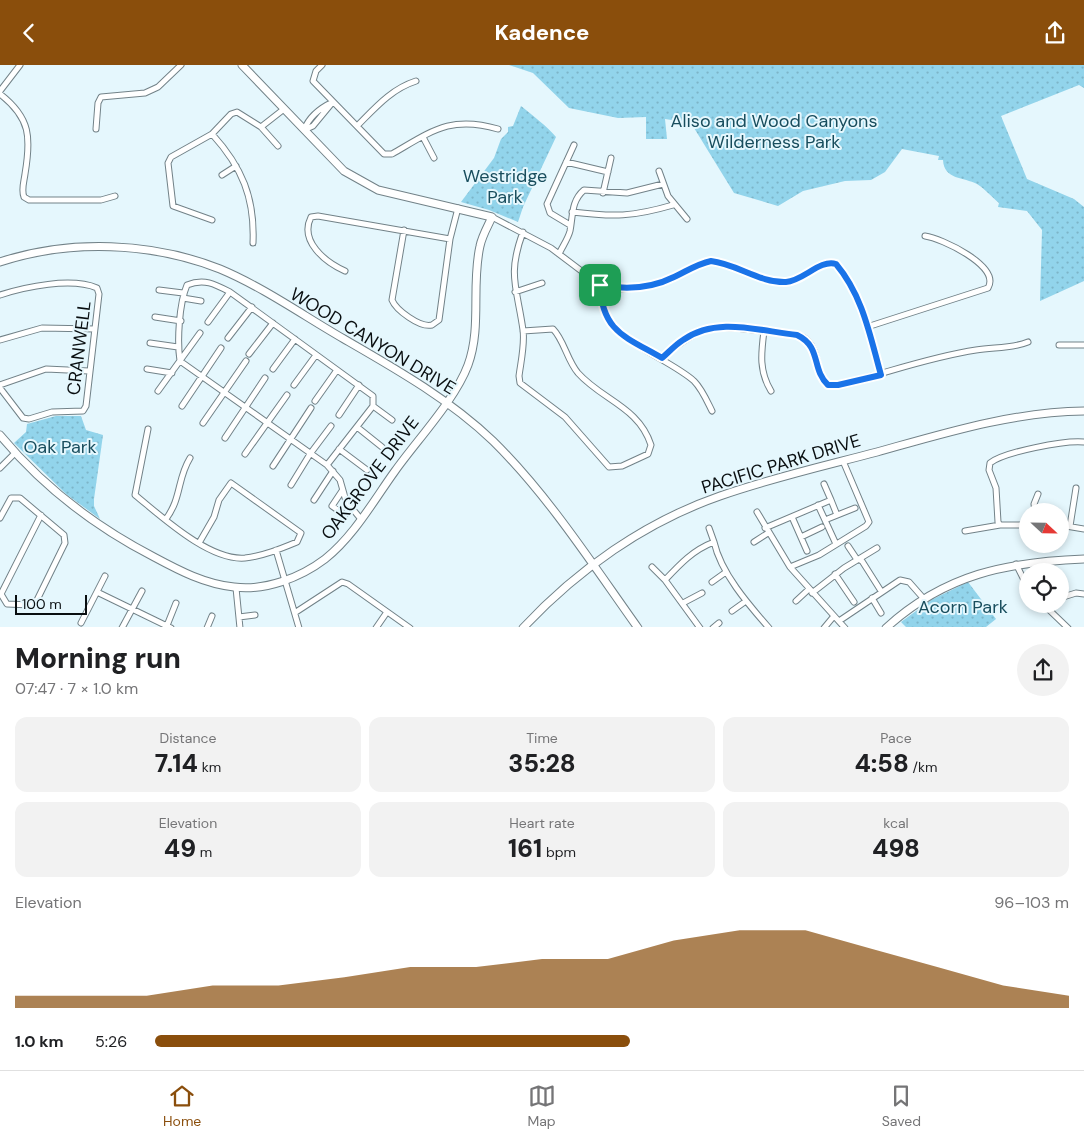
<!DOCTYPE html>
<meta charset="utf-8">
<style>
:root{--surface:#fff;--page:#f2f2f2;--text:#202124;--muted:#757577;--line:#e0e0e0;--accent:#8a4e0c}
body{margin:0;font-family:"DM Sans",sans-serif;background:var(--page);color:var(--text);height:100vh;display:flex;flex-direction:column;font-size:19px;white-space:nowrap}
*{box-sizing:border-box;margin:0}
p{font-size:16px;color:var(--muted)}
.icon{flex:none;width:28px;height:28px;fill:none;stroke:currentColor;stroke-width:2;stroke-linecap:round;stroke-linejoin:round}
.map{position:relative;height:562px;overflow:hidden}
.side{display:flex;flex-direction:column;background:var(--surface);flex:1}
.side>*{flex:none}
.needle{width:32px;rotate:112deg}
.tools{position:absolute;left:1019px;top:438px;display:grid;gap:10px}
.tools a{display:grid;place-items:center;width:50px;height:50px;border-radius:50%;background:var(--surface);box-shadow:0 2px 8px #0003;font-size:25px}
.scale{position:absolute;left:15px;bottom:12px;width:72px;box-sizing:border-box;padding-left:5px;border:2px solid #090e10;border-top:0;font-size:14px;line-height:18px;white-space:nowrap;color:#090e10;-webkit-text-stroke:4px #e5f7fd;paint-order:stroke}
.pin{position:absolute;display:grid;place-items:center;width:42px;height:42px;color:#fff;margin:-21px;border-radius:10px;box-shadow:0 2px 8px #0006}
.round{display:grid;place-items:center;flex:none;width:52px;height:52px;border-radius:26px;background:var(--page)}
.head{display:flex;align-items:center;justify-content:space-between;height:85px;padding:0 15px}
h1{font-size:28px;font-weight:800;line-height:38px}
.metrics{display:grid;grid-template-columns:repeat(3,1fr);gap:8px;height:85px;padding:5px 15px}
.metrics div{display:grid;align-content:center;border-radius:12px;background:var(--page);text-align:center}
.metrics b{font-size:25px;font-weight:800}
.metrics small{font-size:14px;font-weight:400}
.metrics p{font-size:14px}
.chart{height:140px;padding:10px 15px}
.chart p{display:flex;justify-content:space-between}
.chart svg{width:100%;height:90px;margin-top:5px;fill:var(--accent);opacity:.7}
ul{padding:0 15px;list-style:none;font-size:16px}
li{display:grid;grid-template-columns:80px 60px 1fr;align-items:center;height:38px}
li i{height:12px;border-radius:6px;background:var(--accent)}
header{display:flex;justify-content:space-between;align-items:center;height:65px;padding:0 15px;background:var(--accent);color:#fff;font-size:22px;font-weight:800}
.menu{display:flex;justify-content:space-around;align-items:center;height:70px;border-top:1px solid var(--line);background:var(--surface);font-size:14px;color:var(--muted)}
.menu a{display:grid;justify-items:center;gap:2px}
.menu .active{color:var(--accent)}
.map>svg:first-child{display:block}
.park{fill:url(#park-dots)}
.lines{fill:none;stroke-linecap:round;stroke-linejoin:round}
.street-casing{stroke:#728288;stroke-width:7}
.secondary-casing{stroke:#728288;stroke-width:9}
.street{stroke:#fff;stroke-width:5}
.secondary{stroke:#fff;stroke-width:7}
.route-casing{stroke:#fff;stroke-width:10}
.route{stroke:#1a73e8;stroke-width:6}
.labels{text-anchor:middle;stroke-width:4;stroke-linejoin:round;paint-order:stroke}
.park-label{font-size:18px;fill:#184d5d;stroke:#e5f7fd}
.street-label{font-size:18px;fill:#090e10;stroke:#e5f7fd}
</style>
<header><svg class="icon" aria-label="back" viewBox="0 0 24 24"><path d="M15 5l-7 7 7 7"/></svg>Kadence<svg class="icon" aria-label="share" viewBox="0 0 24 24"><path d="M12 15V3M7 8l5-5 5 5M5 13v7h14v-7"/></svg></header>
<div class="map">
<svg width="1084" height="563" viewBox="0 0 1084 563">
<defs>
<pattern id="park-dots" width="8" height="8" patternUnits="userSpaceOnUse" patternTransform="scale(1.25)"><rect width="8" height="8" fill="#92d4eb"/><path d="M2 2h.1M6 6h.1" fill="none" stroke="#7db5c8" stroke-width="1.8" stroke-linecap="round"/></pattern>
</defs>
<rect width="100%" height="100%" fill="#e5f7fd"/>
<!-- park -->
<path class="park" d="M 509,0 L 1084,0 L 1084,23 L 1079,20 L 1001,51 L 1027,114 L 1074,134 L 1084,142 L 1084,216 L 1040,236 L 1042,165 L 1027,146 L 998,142 L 999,138 C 992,132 985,124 977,119 C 964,112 944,115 943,95 L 938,95 L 939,91 L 902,84 L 885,107 L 871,115 L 845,116 L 803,126 L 778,141 L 734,128 L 691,58 L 665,54 L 667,74 L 646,74 L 646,52 L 618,53 L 569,43 L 533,8 Z
M 521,41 C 531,49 549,63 556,72 L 523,142 L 518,157 L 489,145 L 461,137 L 494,93 L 501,74 L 508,67 L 508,62 L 513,61 Z
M 56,351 L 81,351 L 86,365 L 103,370 L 94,434 L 94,441 L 100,454 L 66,429 L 14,378 L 26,367 L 27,359 Z
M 968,517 L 996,554 L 986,562 L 906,562 L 901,557 L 931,535 Z"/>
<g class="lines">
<defs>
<path id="street" d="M 322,0 L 316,6 L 313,16 L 384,89 L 392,89 C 432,66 451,50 498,64
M 0,26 L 20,0
M 0,29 C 31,53 31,73 25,109 C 24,117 21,125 24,132 L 29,135 L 101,135 L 115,131
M 357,61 C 375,43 391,24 416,16
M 261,62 L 284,44
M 96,64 L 98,38 L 101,32 L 145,28 L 158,22 L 181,0
M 304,65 C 309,52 320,43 333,37
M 304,65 L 313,61 L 332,38
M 212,69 C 242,102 255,133 253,178
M 423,72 L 434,93
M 566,97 L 608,107
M 659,106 L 668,131 L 687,154
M 222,110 L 236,101
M 603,128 L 611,93
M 572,147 C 614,152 632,152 673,140
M 492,152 L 551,183 L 600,220 L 620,224 L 637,223 L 663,217 L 700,199 L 711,196 C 737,199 760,218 786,217 C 803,216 820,194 836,199 C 863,230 870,271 881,310
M 212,155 L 173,141 L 168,98 L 171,92 L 212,69 L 231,49 L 237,47 L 261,62 L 278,81
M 570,160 L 550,148 L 547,139 L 574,80
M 404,165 L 392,235 C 396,245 420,263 432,260 L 439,255 L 450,174 L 458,143
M 523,167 C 507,210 517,222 523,265 C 525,279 521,296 519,311 L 520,318 L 565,352 L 609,402 L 622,401 L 648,389 L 651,380 C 639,342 602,335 578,308 C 567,295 564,275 553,264 L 523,266
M 559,189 C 562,182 568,174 570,166 C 573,151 571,136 584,125 L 627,128 L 663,119
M 345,206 C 325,197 299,176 311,152 L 318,151 L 450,174
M 600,220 C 601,232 601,242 607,253 C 619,277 672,296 694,316 C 702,324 707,336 712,346
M 159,225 L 183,228
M 515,227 L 542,218
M 0,230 C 25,222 71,212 97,223 L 99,229 L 86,341 L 83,346 L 52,347 L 29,354 L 23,353 L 0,323
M 183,233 L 201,236
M 155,252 L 181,256
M 208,257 L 230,227
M 867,262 L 988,223 C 1001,201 941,173 925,171
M 764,266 C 761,289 759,306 771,326
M 228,273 L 252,242
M 0,275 L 42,263 L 95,264
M 150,278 L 178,282
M 1059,280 L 1084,280
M 249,289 L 273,258
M 662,293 C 706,255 716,261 771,267 C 782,268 799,267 807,275 C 820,287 815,308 828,320 L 838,320 C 884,309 929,292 976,285 C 994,282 1011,284 1028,277
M 147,304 L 172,308
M 273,304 L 295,274
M 0,320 L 46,304 L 89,306
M 294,320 L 316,290
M 158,326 L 200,268
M 315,336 L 337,305
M 182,341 L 221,283
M 373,341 L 392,355
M 339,350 L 359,320
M 203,358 L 246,296
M 357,362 L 382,382
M 148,364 L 135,430 C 161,451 209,496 245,493 C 263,491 280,484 297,477 L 301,468 L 231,418 L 219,435 L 214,452 L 199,478
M 225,373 L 265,313
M 339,384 L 367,405
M 245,389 L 287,330
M 327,400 L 373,341 L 373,331 L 230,227 C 215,219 204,213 187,220 C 179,239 177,276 180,296 L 327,400 L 340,415 L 346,436 L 360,453
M 273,401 L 311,343
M 0,403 L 15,388
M 291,420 L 310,389 L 331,361
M 342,426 L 332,441 L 345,450
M 314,435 L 333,406
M 831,435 L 837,450
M 818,440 L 836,479
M 1035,446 L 1034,439 L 1038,429
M 757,447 L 790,502 L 845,563
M 792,452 L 807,486
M 0,453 L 11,433 L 20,433 L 64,470 L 65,478 L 37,535 L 31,540 L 7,539 L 1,529 L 41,450
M 166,454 C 182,432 177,414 190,393
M 825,455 L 855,443
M 1028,460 L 1000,460 L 998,457 L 996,423 L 989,405 L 990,398 C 1004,387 1065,375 1084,377
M 1060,460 L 1084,464
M 1070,461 L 1076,423
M 709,463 L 714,477
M 765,463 L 831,435 L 824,419
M 965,466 L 1000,460
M 801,472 L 822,462
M 754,477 L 768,468
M 848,481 L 856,493 L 862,496 L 881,526
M 276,485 L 299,563
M 1016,499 L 1028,523
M 652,502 L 665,515
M 790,502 L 819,490 L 866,461 L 869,457 L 843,396
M 835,509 L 854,537
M 712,517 L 726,507
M 236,523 L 240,563
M 97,527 L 171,563
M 812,528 L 844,503 L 877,483
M 872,533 L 881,548
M 1060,533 L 1076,528 L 1084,529
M 796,536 L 809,524
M 683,538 L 702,528
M 1043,539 L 1068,563
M 732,546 L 746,536
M 296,547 L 342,517 L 348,519 L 410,563
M 239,552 L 255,550
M 839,556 L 900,515 L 909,517 L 924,534
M 81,558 L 105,511
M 122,563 L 142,526
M 166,563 L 176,538
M 207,563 L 212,551
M 376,563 L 387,547
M 700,563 L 665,515 C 680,499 693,485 714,477 C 721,508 748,539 769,563
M 713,563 L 719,558
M 824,563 L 834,551"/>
<path id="secondary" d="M 0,197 C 70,174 152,177 220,204 C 263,222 304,251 344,274 C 396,304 449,334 493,376 C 548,430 593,500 638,563
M 0,370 C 43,422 94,461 154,492 C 180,506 205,519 234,522 C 265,526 300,513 325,494 C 354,471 374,435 395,406 C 417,375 455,335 468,300 C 482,262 471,220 480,181 C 482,171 488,161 492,152 L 378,125 L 344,106 L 242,0
M 523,563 C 577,505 645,457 720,431 C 771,413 824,401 877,387 C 945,368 1012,347 1084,346
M 886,563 C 945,509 1007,497 1084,494"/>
</defs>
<!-- street casing -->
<use href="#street" class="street-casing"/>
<!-- secondary casing -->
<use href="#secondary" class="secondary-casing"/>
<!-- street -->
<use href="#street" class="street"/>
<!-- secondary -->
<use href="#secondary" class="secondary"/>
</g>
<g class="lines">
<defs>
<path id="route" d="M 711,196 C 737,199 760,218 786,217 C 803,216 820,194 836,199 C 863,231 870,271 881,310 L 838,320 L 828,320 C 811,304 822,282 797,270 C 759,266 717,251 683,275 C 675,280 669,287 662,293 C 626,272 602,267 600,220 C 626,225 650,224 674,212 C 687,206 697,199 711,196 Z"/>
</defs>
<!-- route casing -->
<use href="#route" class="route-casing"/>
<!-- route -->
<use href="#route" class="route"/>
</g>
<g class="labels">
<!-- park labels -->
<g class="park-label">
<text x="774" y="62">Aliso and Wood Canyons<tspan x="774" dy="21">Wilderness Park</tspan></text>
<text x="505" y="117">Westridge<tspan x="505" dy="21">Park</tspan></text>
<text x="60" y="388">Oak Park</text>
<text x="963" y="548">Acorn Park</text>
</g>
<!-- street labels -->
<g class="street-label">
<text transform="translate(373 276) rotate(31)" y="6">WOOD CANYON DRIVE</text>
<text transform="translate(79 283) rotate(-83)" y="6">CRANWELL</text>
<text transform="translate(781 399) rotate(-17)" y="6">PACIFIC PARK DRIVE</text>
<text transform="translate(370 413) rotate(-53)" y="6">OAKGROVE DRIVE</text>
</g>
</g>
</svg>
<div class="tools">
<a><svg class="needle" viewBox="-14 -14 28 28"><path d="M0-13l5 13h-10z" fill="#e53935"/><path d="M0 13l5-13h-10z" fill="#757577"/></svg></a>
<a><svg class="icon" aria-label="locate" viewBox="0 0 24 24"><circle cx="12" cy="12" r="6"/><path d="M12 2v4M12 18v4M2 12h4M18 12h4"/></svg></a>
</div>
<div class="scale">100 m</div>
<div class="pin" style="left:600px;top:220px;background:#1e9e55"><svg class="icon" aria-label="arrive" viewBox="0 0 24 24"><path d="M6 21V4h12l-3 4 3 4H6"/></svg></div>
</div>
<section class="side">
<div class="head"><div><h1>Morning run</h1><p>07:47 · 7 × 1.0 km</p></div><a class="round"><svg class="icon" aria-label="share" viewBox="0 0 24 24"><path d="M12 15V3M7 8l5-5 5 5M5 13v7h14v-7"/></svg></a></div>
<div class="metrics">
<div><p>Distance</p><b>7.14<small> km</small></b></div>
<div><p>Time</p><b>35:28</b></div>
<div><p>Pace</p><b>4:58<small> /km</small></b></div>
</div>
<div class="metrics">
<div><p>Elevation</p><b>49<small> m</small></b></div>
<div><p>Heart rate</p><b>161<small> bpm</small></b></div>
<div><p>kcal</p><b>498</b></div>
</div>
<div class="chart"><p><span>Elevation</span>96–103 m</p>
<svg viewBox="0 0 160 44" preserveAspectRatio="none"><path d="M0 44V38L10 38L20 38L30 33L40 33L50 29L60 24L70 24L80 20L90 20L100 11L110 6L120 6L130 15L140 24L150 33L160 38V44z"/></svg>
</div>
<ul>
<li><b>1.0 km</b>5:26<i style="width:52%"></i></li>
</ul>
</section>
<nav class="menu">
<a class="active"><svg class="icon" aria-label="home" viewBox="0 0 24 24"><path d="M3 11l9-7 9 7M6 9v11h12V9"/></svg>Home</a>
<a><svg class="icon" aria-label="map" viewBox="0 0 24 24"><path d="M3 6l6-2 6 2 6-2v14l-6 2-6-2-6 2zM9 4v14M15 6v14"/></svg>Map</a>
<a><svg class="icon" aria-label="saved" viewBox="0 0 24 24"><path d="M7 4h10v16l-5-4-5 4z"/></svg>Saved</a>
</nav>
